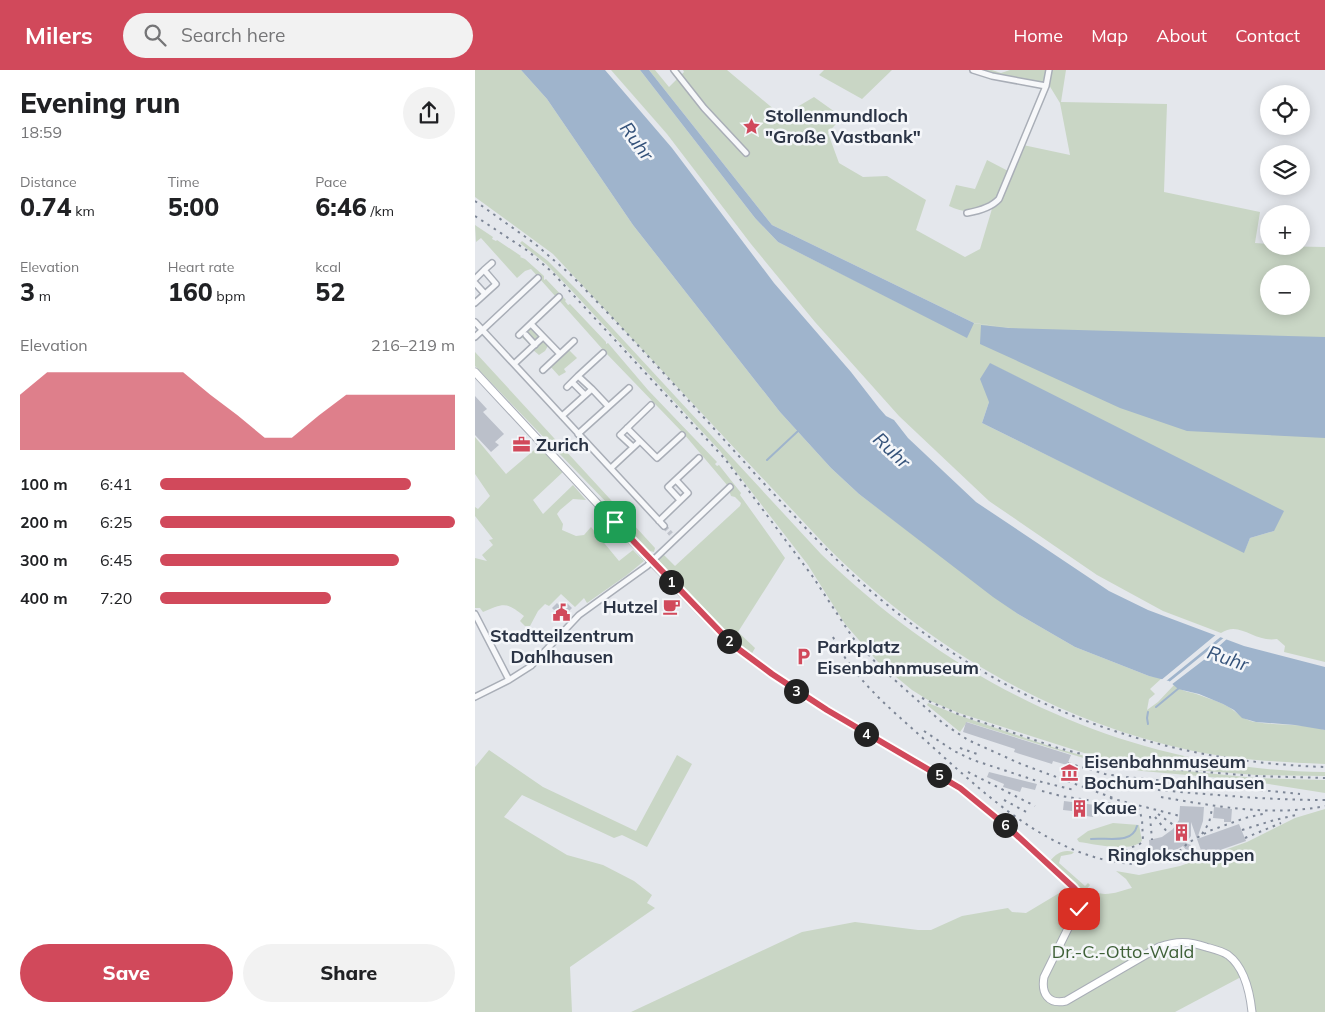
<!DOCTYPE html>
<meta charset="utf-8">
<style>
:root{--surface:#fff;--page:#f2f2f2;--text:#202124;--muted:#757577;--accent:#d1495b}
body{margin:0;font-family:Mulish,sans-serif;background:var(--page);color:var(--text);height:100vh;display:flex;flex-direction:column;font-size:19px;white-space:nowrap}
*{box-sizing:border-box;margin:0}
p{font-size:16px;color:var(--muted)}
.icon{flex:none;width:28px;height:28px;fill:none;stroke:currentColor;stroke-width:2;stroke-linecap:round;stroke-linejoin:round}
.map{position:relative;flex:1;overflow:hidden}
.panel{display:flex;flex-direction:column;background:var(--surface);width:475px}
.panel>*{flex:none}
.fabs{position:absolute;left:785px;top:15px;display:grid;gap:10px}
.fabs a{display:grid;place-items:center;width:50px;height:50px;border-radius:50%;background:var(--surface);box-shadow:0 2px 12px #0003;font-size:25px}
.pin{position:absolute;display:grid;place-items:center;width:42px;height:42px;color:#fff;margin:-21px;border-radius:10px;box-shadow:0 2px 8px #0006}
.km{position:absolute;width:25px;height:25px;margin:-12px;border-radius:50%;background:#222;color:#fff;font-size:14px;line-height:25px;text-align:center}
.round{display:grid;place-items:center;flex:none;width:52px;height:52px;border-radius:26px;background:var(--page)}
.headline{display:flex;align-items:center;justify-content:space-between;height:85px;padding:0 20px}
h1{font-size:28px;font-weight:800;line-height:38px}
.stats{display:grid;grid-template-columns:repeat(3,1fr);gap:8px;height:85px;padding:5px 20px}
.stats div{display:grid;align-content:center}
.stats b{font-size:25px;font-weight:800}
.stats small{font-size:14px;font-weight:400}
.stats p{font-size:14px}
.chart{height:140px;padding:10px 20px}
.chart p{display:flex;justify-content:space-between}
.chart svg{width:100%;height:90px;margin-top:5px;fill:var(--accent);opacity:.7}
.button{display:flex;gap:10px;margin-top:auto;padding:10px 20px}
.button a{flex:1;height:58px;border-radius:30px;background:var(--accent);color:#fff;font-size:20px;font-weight:800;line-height:58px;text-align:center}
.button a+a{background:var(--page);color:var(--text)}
ul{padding:0 20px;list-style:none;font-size:16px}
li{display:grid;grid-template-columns:80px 60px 1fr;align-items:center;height:38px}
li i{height:12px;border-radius:6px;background:var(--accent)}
header{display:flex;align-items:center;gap:30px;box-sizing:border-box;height:70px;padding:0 25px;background:var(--accent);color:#fff}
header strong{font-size:24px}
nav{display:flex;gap:28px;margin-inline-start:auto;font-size:18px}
.search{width:350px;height:45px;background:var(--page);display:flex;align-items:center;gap:12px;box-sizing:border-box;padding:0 18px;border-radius:28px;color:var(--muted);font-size:19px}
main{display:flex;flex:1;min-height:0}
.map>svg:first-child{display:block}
.green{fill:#c9d6c5;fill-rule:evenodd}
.water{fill:#9fb4cc}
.pier{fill:#e4e7ec}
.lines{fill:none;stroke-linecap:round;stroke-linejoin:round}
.stream{stroke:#9fb4cc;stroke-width:2}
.building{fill:#bbc0ca}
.street-tunnel{stroke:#bfc3cb;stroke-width:5;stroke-dasharray:5 2.5;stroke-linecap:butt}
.street-casing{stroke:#a9aeb7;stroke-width:8}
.secondary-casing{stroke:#a9aeb7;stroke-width:9}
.street{stroke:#f7f8fa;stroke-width:5}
.secondary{stroke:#fff;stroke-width:7}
.rail{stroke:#7d8696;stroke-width:2;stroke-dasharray:2.5 5;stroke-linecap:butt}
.route-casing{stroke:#fff;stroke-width:10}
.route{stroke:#d1495b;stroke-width:6}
.labels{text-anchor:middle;stroke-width:5;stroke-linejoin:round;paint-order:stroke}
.poi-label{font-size:18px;font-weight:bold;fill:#2b3445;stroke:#f4f6f9;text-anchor:start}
.park-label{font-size:18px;fill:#3f6138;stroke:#f4f6f9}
.water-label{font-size:19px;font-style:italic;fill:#34527a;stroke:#f4f6f9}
</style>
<header>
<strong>Milers</strong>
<div class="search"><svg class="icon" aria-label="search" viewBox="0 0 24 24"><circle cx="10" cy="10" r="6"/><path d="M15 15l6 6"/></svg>Search here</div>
<nav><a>Home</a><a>Map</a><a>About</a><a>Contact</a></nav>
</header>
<main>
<section class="panel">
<div class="headline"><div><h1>Evening run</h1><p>18:59</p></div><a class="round"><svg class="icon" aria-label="share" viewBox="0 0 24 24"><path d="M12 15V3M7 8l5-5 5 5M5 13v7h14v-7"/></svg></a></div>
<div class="stats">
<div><p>Distance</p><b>0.74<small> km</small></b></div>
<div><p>Time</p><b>5:00</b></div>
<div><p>Pace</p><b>6:46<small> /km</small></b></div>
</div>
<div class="stats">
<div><p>Elevation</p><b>3<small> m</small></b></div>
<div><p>Heart rate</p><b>160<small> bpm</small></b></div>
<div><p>kcal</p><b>52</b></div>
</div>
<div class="chart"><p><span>Elevation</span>216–219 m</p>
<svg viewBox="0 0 160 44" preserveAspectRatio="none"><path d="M0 44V17L10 6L20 6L30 6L40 6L50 6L60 6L70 17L80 27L90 38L100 38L110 27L120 17L130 17L140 17L150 17L160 17V44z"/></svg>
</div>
<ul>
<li><b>100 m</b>6:41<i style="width:85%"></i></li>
<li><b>200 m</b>6:25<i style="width:100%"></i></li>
<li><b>300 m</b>6:45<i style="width:81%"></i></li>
<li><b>400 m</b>7:20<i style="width:58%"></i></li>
</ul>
<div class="button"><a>Save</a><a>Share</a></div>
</section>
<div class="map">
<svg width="850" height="942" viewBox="0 0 850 942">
<rect width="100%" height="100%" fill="#e4e7ec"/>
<!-- green -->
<path class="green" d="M 0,0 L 46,0 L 72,29 L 158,155 L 305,342 L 356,398 L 384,424 L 543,544 L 600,577 L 674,606 L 687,608 L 675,619 L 680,624 L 674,629 L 672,640 L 683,632 L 699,615 C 706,622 718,622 727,626 C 738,630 749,633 758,640 C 766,646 771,651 781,652 C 804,656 828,653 850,660 L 850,694 C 805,692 759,690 714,680 C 575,650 452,576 352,477 L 78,184 L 0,127 Z
M 136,0 L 165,0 L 280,148 L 303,172 L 492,267 L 497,253 L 535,258 L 499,253 L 297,155 L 174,0 L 180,0 L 194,17 L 209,2 L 208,0 L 252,0 L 307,46 L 339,27 L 367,47 L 353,63 L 364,93 L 388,107 L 412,106 L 451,130 L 441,160 L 490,187 L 505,179 L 519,132 L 518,130 C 502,141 493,145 474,136 L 481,115 L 500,119 L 512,90 L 537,103 L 548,75 L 595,85 L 585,33 L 574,15 L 527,8 L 501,0 L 517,0 L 526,3 L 535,0 L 591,0 L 586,32 L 692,34 L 689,122 L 785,142 L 780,173 L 794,174 L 794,176 L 850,177 L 850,592 L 809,582 L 810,576 L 802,569 C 779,573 765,550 746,563 L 688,541 L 622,505 L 514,431 L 424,346 L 340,252 L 276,174 L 192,64 ZM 794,204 L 826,204 L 826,236 L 794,236 ZM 514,332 L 799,461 L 775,468 L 769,482 L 507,353 Z
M 349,0 L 417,0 L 387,29 L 344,5 Z
M 0,155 L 18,167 L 17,169 L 21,171 L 22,170 L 46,186 L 45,187 L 50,189 L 69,206 L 69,210 L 71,209 L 91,230 L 90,231 L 93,235 L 95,234 L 131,272 L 131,274 L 133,273 L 173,320 L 242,392 L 240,394 L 242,396 L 244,395 L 266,423 L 265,425 L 310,488 L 263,562 L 280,578 L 276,585 L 256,568 L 181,491 L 188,484 L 200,496 L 265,436 L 266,433 L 260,427 L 256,426 L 252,415 L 209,364 L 130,282 L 56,199 L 50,201 L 42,208 L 6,168 L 1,172 Z
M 47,171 L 73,191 L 103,221 L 346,484 C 484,618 656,700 850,702 L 850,706 L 781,705 L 681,697 L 628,689 L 484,643 L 453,630 L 437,620 L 403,592 L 370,554 L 333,495 L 245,381 L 97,221 L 71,194 L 45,173 Z
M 55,258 L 67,271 L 74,274 L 70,281 L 64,285 L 58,280 L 65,273 L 58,277 L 44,265 Z
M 94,280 L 102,288 L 89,299 L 91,302 L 84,306 L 75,296 Z
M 0,282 L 180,478 L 179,482 L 171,480 L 156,465 L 159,461 L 0,296 Z
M 0,367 L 31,404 L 65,375 L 89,401 L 58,430 L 68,444 L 98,415 L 111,430 L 98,429 L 85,440 L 82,444 L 88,454 L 87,460 L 101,466 L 109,465 L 116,457 L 144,491 L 158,480 L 169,491 L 152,505 L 112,533 L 109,528 L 100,537 L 86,524 L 74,536 L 70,534 L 63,541 L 55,556 L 50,556 L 45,551 L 49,546 C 31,531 28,534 8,542 L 5,538 L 0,538 L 0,488 L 12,491 L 7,485 L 18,475 L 14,470 L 18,469 L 0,446 L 0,437 L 3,439 L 15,426 L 0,404 Z
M 453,633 L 483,645 L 583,679 L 641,694 L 781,708 L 850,710 L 850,723 L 768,710 L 667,701 L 628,694 L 492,652 L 485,662 L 452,635 Z
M 14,680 L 68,717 L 161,761 L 202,685 L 217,694 L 172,777 L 147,765 L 139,768 L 47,725 L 29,747 L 92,785 L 128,795 L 159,811 L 177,825 L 172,833 L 180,838 L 95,897 L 97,942 L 0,942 L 0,697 Z
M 850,739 L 850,942 L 781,942 C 778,917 772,907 760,886 L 749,885 L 759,895 L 766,907 L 700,942 L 156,942 L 327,862 L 380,852 L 443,860 L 456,860 L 487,846 L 533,838 L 537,842 L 551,843 L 601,813 L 575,791 C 582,783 588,779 599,782 L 597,784 L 586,786 L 584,793 L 610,816 L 613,813 L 615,815 L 610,821 L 613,826 L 619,821 C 630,828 645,821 657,818 L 651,809 L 641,801 L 664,805 L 705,796 L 772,772 L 820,748 Z
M 638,753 L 664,755 L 667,771 C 654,783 620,774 604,772 L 602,769 L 613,761 Z"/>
<!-- water -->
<path class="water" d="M 46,0 L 130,0 L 197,78 L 299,213 L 376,302 L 404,338 L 411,346 L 419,350 L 433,368 L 501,432 L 634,521 L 673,540 L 769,576 L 850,597 L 850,660 L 820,655 L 781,652 L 767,648 L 759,640 L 748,634 L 724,624 L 703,619 L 694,611 L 674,606 L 600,577 L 543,544 L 518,527 L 384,424 L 356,398 L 305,342 L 158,155 L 72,29 Z
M 165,0 L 174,0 L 297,155 L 499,253 L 492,268 L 303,172 L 280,148 Z
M 506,255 L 534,258 L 850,267 L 850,368 L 712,361 L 645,338 L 505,274 Z
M 515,293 L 809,441 L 799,461 L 775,468 L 769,483 L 507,353 L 514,332 L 505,309 Z"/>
<!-- pier -->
<path class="pier" d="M 743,563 L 748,565 L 690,612 L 685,611 Z
M 751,566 L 754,567 L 730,589 L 696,615 L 693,613 Z"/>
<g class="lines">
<!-- stream -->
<path class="stream" d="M 292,390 L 323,361
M 681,637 L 704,618
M 673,654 L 672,648 L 673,642
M 616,769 C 632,767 657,775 662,756"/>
</g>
<!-- building -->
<path class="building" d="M 0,326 L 12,339 L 8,342 L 29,364 L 20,372 L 24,375 L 16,382 L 0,365 Z
M 82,533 L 87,538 L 92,533 L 97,538 L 87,548 L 77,538 Z
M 491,652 L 596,685 L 592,695 L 578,691 L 577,694 L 539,682 L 540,679 L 488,662 Z
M 514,702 L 562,714 L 560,720 L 547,717 L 545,722 L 528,717 L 529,714 L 512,707 Z
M 589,731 L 620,735 L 618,747 L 597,744 L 597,741 L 588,740 Z
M 705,736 L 729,737 L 728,751 L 722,769 L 716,752 L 716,766 L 711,773 L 716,775 L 716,780 L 712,781 L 708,776 L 688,787 L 663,789 L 663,784 L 675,784 L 674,770 L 687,767 L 698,759 L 704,750 Z
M 739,737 L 757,739 L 756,752 L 749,752 L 749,749 L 738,748 Z
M 764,754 L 771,771 L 728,786 L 722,769 Z"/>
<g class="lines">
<!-- street-tunnel -->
<path class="street-tunnel" d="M 189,456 L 196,464"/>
<defs>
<path id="street" d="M 199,0 L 229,38 L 271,83
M 498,0 L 517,6 L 571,16
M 492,143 C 503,141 516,138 524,129 L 571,16 L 574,0
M 0,209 L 9,200
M 0,213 L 10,224
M 0,233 L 21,214 L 9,200 L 17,193
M 0,252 L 189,456
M 56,254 L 85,284
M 44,265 L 84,227
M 51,265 L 60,275
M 0,267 L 63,208
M 39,294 L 68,267
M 68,300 L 99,271
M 97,312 L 110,325
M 92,317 L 103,306
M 117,319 L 133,336
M 87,346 L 117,319 L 103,306 L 128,283
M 152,358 L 182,388 L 207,365
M 103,364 L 154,318
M 158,377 L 145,365 L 176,335
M 136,398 L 165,371
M 205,430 L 193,417 L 224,388
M 184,451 L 213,423 L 201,410
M 0,544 L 34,610
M 0,627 L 34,610 L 56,596 L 104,545 L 172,496 L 255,417"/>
<path id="secondary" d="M 0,302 L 174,489 L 258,575 L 297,604 L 352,640 L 485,718 L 535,759 L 599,818 L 605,826 L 606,832 L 569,907 C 566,923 573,935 591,931 L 684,877 C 701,871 714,871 731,877 C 738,879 747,881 753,885 C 769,897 775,923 777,942"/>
</defs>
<!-- street casing -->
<use href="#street" class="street-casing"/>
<!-- secondary casing -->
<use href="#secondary" class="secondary-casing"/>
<!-- street -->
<use href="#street" class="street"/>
<!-- secondary -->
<use href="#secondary" class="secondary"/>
<!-- rail -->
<path class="rail" d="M 0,131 L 59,173 L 96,205 C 160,270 220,338 281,405 C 314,440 346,476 382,509 C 517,630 669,691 850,697
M 0,146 L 53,181 L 77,202 L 250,389 L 338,507 L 378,568 L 404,596 L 469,654 L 493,670 L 546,694 L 641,729
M 358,567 C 380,611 416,639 451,671 C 510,724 577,790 660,794
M 447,628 L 483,644 L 583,678 L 642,693 L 680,698 L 781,706 L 850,708
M 449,661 L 479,681 L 498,690 L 559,710 L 599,720
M 485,678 L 505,685
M 593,693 L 630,704 L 651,707 L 825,724
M 493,702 L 560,736
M 587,703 C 638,717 690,721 743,725 C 778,728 814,730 850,730
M 567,721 L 586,726 L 638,734
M 686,727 C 739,736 796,747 850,736
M 635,728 L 705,746
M 529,730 L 555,744
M 683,744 L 700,756
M 675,746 L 677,770
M 680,747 L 693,763
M 767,760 L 796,751 L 821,745
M 727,764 L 734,753 L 737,739
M 770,768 L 806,753
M 657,791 L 651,789 L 649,784 C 653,775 663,778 668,771 L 667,749 L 664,739
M 662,792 L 698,787 L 713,773 L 734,761 L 770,748 L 792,743
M 696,792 L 727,783"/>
</g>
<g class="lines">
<defs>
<path id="route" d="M 140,452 L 258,575 L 297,604 L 352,640 L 485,718 L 535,759 L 599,818 L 606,826 L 604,839"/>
</defs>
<!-- route casing -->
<use href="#route" class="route-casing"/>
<!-- route -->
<use href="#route" class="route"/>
</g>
<!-- icons -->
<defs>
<symbol id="sight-bare" viewBox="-9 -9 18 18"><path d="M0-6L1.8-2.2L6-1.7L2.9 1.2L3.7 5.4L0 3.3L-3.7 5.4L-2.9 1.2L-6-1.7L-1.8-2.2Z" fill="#d1495b" stroke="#f4f6f9" stroke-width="2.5" paint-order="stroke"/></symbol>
<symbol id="office-bare" viewBox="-9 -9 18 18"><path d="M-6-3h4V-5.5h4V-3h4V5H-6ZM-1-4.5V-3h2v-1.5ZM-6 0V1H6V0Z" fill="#d1495b" stroke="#f4f6f9" stroke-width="2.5" paint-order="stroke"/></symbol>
<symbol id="cafe-bare" viewBox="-9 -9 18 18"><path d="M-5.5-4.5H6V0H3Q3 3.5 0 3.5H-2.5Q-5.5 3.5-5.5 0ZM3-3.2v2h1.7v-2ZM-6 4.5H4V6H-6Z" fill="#d1495b" stroke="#f4f6f9" stroke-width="2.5" paint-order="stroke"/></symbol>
<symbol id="civic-bare" viewBox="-9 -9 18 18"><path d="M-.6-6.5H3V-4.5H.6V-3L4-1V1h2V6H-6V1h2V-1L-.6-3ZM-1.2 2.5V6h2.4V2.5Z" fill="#d1495b" stroke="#f4f6f9" stroke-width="2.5" paint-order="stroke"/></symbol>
<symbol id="parking-bare" viewBox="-9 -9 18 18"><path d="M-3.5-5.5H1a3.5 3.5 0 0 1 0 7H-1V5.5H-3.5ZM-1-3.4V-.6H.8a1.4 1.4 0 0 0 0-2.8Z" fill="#d1495b" stroke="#f4f6f9" stroke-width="2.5" paint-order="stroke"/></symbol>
<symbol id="museum-bare" viewBox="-9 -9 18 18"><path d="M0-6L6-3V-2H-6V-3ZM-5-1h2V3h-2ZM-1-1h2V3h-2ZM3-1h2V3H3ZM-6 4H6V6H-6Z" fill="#d1495b" stroke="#f4f6f9" stroke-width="2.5" paint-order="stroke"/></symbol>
<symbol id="building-bare" viewBox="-9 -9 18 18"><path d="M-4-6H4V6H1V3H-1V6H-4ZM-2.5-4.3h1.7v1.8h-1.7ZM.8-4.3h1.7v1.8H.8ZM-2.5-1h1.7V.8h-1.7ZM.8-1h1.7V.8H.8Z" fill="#d1495b" stroke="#f4f6f9" stroke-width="2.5" paint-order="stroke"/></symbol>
</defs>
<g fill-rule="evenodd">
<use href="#sight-bare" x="264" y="44" width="25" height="25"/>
<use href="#office-bare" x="34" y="362" width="25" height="25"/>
<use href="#cafe-bare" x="184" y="524" width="25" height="25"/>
<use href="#civic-bare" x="74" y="530" width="25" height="25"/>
<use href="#parking-bare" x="316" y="574" width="25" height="25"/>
<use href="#museum-bare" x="582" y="690" width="25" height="25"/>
<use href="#building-bare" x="592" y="726" width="25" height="25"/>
<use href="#building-bare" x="694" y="750" width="25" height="25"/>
</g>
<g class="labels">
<!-- poi labels -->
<g class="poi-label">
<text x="290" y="52">Stollenmundloch<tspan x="290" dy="21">"Große Vastbank"</tspan></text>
<text x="61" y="381">Zurich</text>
<text x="183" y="543" text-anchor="end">Hutzel</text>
<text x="87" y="572" text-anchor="middle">Stadtteilzentrum<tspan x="87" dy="21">Dahlhausen</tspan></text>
<text x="342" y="583">Parkplatz<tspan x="342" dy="21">Eisenbahnmuseum</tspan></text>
<text x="609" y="698">Eisenbahnmuseum<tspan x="609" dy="21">Bochum-Dahlhausen</tspan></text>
<text x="618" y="744">Kaue</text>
<text x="706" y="791" text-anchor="middle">Ringlokschuppen</text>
</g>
<!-- park labels -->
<g class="park-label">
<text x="648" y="888">Dr.-C.-Otto-Wald</text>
</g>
<!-- water labels -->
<g class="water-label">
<text transform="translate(162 71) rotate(54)" y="7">Ruhr</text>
<text transform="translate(417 380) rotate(43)" y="7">Ruhr</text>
<text transform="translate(753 588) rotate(19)" y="7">Ruhr</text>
</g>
</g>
</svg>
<div class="fabs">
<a><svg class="icon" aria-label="locate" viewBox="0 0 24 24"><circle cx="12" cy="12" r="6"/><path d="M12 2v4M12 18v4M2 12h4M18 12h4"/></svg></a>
<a><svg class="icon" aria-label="layers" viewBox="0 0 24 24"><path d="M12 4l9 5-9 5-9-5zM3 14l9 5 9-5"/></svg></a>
<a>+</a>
<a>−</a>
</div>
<div class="pin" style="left:140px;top:452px;background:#1e9e55"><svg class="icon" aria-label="arrive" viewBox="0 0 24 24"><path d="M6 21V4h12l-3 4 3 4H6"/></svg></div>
<div class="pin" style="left:604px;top:839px;background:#d93025"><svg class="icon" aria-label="check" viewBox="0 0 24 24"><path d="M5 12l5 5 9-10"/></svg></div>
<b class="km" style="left:196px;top:512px">1</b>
<b class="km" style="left:254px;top:571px">2</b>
<b class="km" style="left:321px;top:621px">3</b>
<b class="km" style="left:391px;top:664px">4</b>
<b class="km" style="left:464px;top:705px">5</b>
<b class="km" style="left:530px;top:755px">6</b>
</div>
</main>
